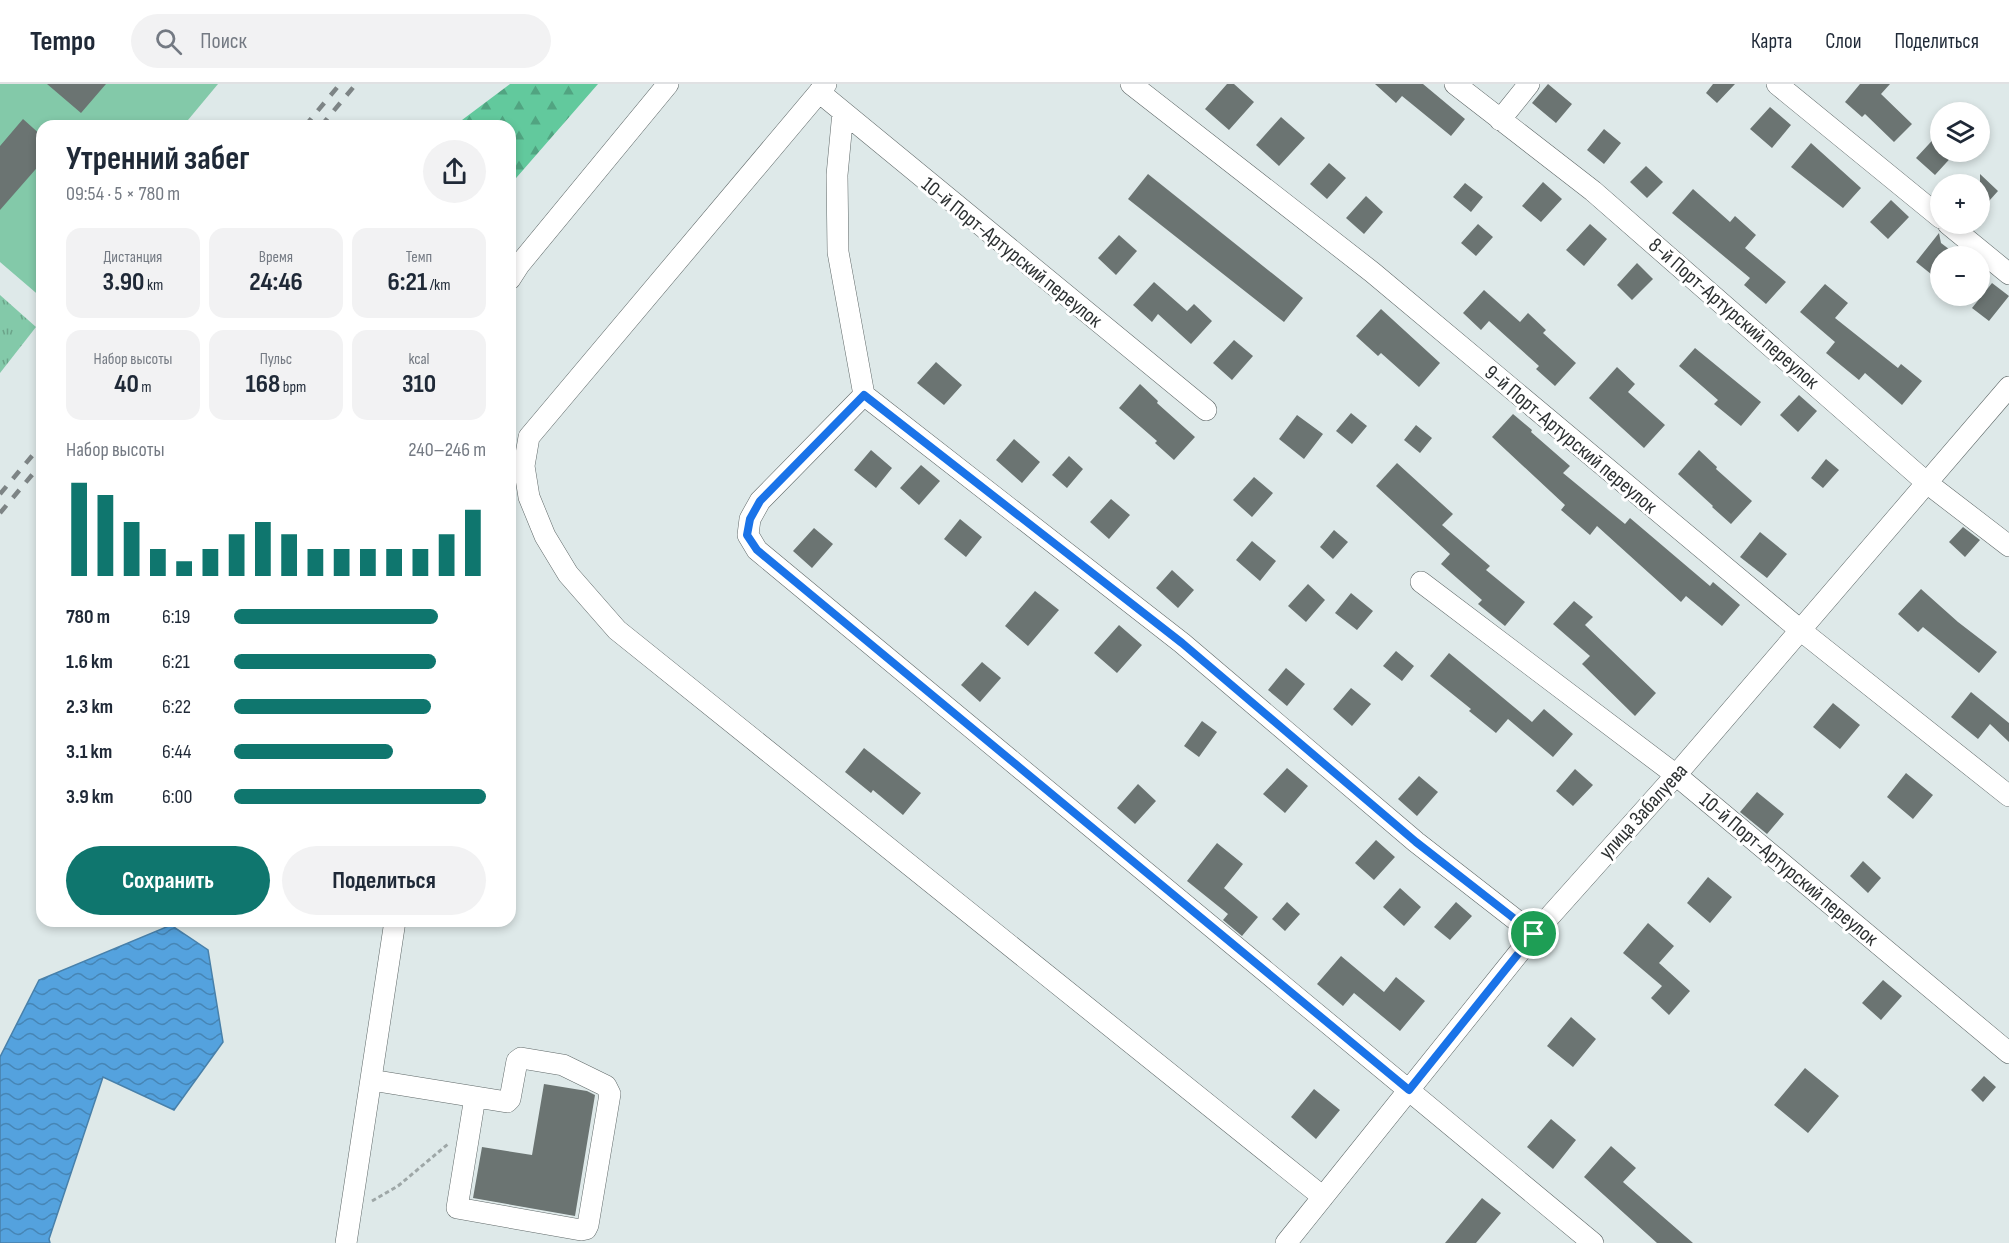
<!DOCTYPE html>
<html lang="ru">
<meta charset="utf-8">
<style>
:root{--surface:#fff;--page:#f2f2f3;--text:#1f2937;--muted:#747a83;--line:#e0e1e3;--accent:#0f766e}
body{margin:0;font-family:"Sofia Sans Condensed",sans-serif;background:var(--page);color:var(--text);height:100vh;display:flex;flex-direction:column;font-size:22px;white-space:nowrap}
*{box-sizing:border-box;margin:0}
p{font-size:20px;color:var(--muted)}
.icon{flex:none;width:33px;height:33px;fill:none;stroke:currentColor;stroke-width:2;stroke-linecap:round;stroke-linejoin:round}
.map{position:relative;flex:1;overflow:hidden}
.sheet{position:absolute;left:36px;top:36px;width:480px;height:807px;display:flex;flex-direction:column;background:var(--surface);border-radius:18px;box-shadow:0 3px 9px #0003}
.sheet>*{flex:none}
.tools{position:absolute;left:1930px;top:18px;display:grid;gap:12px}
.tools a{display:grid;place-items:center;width:60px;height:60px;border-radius:50%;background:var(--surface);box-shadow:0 3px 9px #0003;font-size:30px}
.pin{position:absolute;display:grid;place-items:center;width:51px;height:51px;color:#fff;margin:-26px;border:3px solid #fff;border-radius:50%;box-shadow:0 2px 6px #0007}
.round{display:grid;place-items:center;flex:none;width:63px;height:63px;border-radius:32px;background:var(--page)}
.overview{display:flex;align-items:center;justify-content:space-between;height:102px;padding:0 30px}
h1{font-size:33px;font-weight:700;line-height:45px}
.metrics{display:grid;grid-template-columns:repeat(3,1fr);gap:9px;height:102px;padding:6px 30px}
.metrics div{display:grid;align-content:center;border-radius:15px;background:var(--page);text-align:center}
.metrics b{font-size:26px;font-weight:700}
.metrics small{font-size:16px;font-weight:400}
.metrics p{font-size:16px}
.chart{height:168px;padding:12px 30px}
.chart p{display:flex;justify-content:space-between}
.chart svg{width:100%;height:108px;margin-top:6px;stroke:var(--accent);stroke-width:6}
.action{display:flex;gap:12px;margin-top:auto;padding:12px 30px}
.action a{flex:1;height:69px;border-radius:36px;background:var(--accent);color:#fff;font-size:24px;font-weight:700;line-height:69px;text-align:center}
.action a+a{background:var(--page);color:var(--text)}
ul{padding:0 30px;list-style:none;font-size:20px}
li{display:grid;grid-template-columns:96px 72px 1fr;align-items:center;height:45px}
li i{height:15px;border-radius:8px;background:var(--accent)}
header{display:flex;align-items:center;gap:36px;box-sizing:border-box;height:84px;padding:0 30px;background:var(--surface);border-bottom:2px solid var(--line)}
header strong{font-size:28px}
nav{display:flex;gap:33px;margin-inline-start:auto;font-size:21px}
.search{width:420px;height:54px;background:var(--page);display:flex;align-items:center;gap:15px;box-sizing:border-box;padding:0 21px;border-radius:33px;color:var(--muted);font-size:22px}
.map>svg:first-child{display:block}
.grass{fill:url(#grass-tufts)}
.forest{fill:url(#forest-firs)}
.pitch{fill:#83c9a9}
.water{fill:url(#water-waves);stroke:#4880aa;stroke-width:1.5}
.building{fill:#6b7472}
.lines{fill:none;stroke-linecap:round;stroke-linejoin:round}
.minor-casing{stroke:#5f6868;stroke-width:22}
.path{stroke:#9ea7a7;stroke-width:3;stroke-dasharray:4.5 3;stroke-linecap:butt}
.minor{stroke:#fff;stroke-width:21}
.rail{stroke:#7d8485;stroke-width:4.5;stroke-dasharray:10 10;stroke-linecap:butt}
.route-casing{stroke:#fff;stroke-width:12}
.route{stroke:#1a73e8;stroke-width:8}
.labels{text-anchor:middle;stroke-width:6;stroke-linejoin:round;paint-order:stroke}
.street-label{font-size:21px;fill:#2d3132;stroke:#fff}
</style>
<header>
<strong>Tempo</strong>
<div class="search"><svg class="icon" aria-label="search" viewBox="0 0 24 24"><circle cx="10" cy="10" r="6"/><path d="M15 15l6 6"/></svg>Поиск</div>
<nav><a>Карта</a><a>Слои</a><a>Поделиться</a></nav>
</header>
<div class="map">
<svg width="2009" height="1159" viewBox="0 0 2009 1159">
<defs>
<pattern id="grass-tufts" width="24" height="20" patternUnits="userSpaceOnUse" patternTransform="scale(1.5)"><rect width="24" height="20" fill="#83c9a9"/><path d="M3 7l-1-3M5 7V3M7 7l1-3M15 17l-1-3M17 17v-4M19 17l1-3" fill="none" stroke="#6ca48a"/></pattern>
<pattern id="forest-firs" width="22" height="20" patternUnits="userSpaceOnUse" patternTransform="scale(1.5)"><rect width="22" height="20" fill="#62c99d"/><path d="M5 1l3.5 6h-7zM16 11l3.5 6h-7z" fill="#51a481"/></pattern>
<pattern id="water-waves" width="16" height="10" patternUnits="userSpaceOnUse" patternTransform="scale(1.5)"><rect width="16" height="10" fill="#54a2de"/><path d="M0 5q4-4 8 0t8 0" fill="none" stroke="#4685b5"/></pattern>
</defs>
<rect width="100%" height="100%" fill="#dee9e9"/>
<!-- grass -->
<path class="grass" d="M 0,211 L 36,243 L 0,289 Z"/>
<!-- forest -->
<path class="forest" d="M 510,0 L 598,0 L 510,101 L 510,42 L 454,42 Z"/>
<!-- pitch -->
<path class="pitch" d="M 0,0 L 218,0 L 183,42 L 42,42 L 42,214 L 0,178 Z"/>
<!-- water -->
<path class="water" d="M 171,841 L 208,866 L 223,958 L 174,1026 L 103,993 L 49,1155 L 50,1159 L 0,1159 L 0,973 L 39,896 Z"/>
<!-- building -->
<path class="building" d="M 47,0 L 106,0 L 81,29 Z
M 1227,0 L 1234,0 L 1254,18 L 1229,46 L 1205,25 Z
M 1375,0 L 1423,0 L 1465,35 L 1451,52 L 1402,12 L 1396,19 Z
M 1548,0 L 1572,20 L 1556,39 L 1532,19 Z
M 1713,0 L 1735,0 L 1717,19 L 1706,9 Z
M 1860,0 L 1890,0 L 1881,10 L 1912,40 L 1894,58 L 1865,30 L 1862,33 L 1845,18 Z
M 1770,23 L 1791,41 L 1772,64 L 1750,45 Z
M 1281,33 L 1305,54 L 1279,82 L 1256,61 Z
M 23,35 L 42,52 L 42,78 L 0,126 L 0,62 Z
M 1604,45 L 1621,59 L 1604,80 L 1587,66 Z
M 1941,47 L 1941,68 L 1956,68 L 1935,91 L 1916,74 Z
M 1811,59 L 1861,104 L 1843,124 L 1791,83 Z
M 1329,79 L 1346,94 L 1327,115 L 1310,100 Z
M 1646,82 L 1663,98 L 1647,114 L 1630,98 Z
M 1148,90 L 1303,214 L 1284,238 L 1128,115 Z
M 1980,90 L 1998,107 L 1980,127 Z
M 1543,98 L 1562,115 L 1541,138 L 1522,122 Z
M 1465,99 L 1483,113 L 1471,128 L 1453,113 Z
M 1693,105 L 1730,138 L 1735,132 L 1756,151 L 1745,164 L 1786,198 L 1766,220 L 1744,201 L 1750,194 L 1672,129 Z
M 1366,112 L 1383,128 L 1364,150 L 1346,134 Z
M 1891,116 L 1909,133 L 1888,155 L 1870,138 Z
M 1478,140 L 1493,153 L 1476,172 L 1461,159 Z
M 1590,140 L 1607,155 L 1584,182 L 1566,166 Z
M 1939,149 L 1941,159 L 1958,172 L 1941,172 L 1941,198 L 1916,178 Z
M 1119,151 L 1137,167 L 1116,191 L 1098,174 Z
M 1637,179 L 1653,195 L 1632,216 L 1617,201 Z
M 1154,198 L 1187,227 L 1194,220 L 1212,237 L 1191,260 L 1158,230 L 1152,238 L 1133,221 Z
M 1992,199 L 2009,212 L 1989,237 L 1972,224 Z
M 1825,200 L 1848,219 L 1835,234 L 1898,284 L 1901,280 L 1922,297 L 1902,321 L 1865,289 L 1859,296 L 1826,269 L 1835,258 L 1800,228 Z
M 1484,206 L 1520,238 L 1528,229 L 1546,246 L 1543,249 L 1576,279 L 1555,302 L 1536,285 L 1539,282 L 1489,237 L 1481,246 L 1463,229 Z
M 1381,225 L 1440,279 L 1419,303 L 1381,269 L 1378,272 L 1356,252 Z
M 1234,256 L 1253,272 L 1232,296 L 1213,279 Z
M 1695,264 L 1761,318 L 1741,342 L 1714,320 L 1718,316 L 1679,282 Z
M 936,278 L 962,301 L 944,321 L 917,299 Z
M 1617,283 L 1635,300 L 1628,308 L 1665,341 L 1644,364 L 1589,314 Z
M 1140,300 L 1158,317 L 1157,319 L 1195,353 L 1174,376 L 1155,359 L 1157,357 L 1119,324 Z
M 1799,311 L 1817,327 L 1798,348 L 1780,331 Z
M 1351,329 L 1367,342 L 1352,360 L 1336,347 Z
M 1513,330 L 1532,346 L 1531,348 L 1570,382 L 1563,389 L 1625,440 L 1630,434 L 1710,502 L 1713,498 L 1740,521 L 1722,542 L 1686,512 L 1681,518 L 1597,442 L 1590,451 L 1561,426 L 1565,421 L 1492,353 Z
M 1297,331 L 1323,350 L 1304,375 L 1279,355 Z
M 1416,341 L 1432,354 L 1420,369 L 1404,356 Z
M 1014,355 L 1040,378 L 1022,399 L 996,376 Z
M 871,366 L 892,384 L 876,404 L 854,386 Z
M 1699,366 L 1717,383 L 1716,385 L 1752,417 L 1731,440 L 1712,423 L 1713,422 L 1678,390 Z
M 1069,372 L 1083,385 L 1067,404 L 1052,391 Z
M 1826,375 L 1839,386 L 1823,404 L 1811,394 Z
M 1397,379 L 1453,430 L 1442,441 L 1490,482 L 1486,486 L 1525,518 L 1505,542 L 1478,520 L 1482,516 L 1441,480 L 1450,470 L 1376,402 Z
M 921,381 L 940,397 L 919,421 L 900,404 Z
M 1254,393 L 1273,409 L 1252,433 L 1233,416 Z
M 1111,415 L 1130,431 L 1109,455 L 1090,438 Z
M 960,435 L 982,453 L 966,473 L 944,455 Z
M 1963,443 L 1980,456 L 1965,473 L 1949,458 Z
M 814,444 L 833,460 L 812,484 L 793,467 Z
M 1334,446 L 1348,458 L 1333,475 L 1320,463 Z
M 1760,448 L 1787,470 L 1767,494 L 1740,473 Z
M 1252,457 L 1276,477 L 1260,497 L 1236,476 Z
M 1172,486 L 1194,506 L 1178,524 L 1156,504 Z
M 1308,500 L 1325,516 L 1306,538 L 1288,522 Z
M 1921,505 L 1958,538 L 1997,568 L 1979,589 L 1923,543 L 1918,548 L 1898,530 Z
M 1035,507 L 1059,526 L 1028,562 L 1005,542 Z
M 1351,509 L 1373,527 L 1357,546 L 1335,529 Z
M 1574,517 L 1593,533 L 1585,541 L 1656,609 L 1635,632 L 1582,580 L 1590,572 L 1553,540 Z
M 1119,541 L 1142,561 L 1117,589 L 1094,569 Z
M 1396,567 L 1414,582 L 1402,597 L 1383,582 Z
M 1449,569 L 1532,638 L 1544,625 L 1573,650 L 1553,673 L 1508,635 L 1496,649 L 1469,627 L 1471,625 L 1430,592 Z
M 982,578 L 1001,594 L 980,618 L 961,601 Z
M 1286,584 L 1305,600 L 1287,622 L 1268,606 Z
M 1351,604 L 1371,620 L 1352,642 L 1333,625 Z
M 1971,608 L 2009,639 L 2009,658 L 1990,640 L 1978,655 L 1951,633 Z
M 1833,619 L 1860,641 L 1840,665 L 1813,643 Z
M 1202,637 L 1217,648 L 1199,673 L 1184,662 Z
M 864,664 L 921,709 L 903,731 L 873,706 L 871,709 L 845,688 Z
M 1287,684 L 1308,702 L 1285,729 L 1263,710 Z
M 1575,685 L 1593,701 L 1573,722 L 1556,707 Z
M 1906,689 L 1933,711 L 1913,735 L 1887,713 Z
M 1419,692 L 1438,708 L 1417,732 L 1398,715 Z
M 1138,700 L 1156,717 L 1135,740 L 1117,724 Z
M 1757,708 L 1784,730 L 1767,750 L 1740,728 Z
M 1376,756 L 1395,773 L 1374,796 L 1355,779 Z
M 1217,759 L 1243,780 L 1224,804 L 1258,833 L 1242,852 L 1223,836 L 1228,830 L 1187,797 Z
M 1863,777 L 1881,794 L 1868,809 L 1850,792 Z
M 1708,793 L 1732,813 L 1710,839 L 1687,819 Z
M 1400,804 L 1421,823 L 1404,842 L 1383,823 Z
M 1287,818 L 1300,830 L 1285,847 L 1272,835 Z
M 1456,818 L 1472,832 L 1450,856 L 1434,843 Z
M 1648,839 L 1674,862 L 1659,879 L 1690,907 L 1669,931 L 1651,914 L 1662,902 L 1623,869 Z
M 1341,872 L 1384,908 L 1396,893 L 1425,917 L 1400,947 L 1354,909 L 1343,922 L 1317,900 Z
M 1883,896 L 1902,912 L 1881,936 L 1862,919 Z
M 1571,933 L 1596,955 L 1573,983 L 1547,962 Z
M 1805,984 L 1839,1012 L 1808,1049 L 1774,1021 Z
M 1984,992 L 1996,1003 L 1983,1018 L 1971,1006 Z
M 544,1000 L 587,1007 L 595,1011 L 575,1132 L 473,1114 L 482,1063 L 532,1071 Z
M 1314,1005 L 1340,1026 L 1316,1055 L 1291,1033 Z
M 1551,1035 L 1576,1056 L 1553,1085 L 1527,1063 Z
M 1611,1062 L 1636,1084 L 1623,1098 L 1693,1159 L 1657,1159 L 1584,1093 Z
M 1482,1114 L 1501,1129 L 1476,1159 L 1445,1159 Z"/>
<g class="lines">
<defs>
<path id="minor" d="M 826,0 L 529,353 L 524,382 L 529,413 L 545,452 L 568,490 L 617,546 L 1323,1113
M 1131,0 L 1372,188 L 1799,545 L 2009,712
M 1455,0 L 1593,107 L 1927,399 L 2009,462
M 1777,0 L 1941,134
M 819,8 L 1206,326
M 843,28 L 837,91 L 838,168 L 864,311 L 1182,559 L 1416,758 L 1534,850
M 1500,36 L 1529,0
M 1948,140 L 2009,190
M 510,195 L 519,181 L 668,0
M 864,311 L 760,417 L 750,435 L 748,451 L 757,466 L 1593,1159
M 1421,498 L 1676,691 L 2009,969
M 371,996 L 507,1018 L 510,1015 L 517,977 L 521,974 L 563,981 L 606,1002 L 610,1010 L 588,1141 L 586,1145 L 581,1146 L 457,1124 L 475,1013
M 346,1159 L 395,837
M 1286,1159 L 1534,850 L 1676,691 L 2009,303"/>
</defs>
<!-- minor casing -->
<use href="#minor" class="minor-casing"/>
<!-- path -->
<path class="path" d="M 372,1117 L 398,1102 L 448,1060"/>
<!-- minor -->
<use href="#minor" class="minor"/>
<!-- rail -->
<path class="rail" d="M 305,42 L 340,0
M 321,42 L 356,0
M 0,410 L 42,360
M 0,429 L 42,379"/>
</g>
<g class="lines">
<defs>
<path id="route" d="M 864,311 L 1182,559 L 1416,758 L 1534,850 L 1409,1006 L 757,466 L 747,451 L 750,435 L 760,417 Z"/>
</defs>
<!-- route casing -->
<use href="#route" class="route-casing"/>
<!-- route -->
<use href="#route" class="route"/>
</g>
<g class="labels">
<!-- street labels -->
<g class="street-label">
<text transform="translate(1012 168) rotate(39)" y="7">10-й Порт-Артурский переулок</text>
<text transform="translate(1734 229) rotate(41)" y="7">8-й Порт-Артурский переулок</text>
<text transform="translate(1571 355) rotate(40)" y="7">9-й Порт-Артурский переулок</text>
<text transform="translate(1643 727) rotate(-48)" y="7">улица Забалуева</text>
<text transform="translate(1789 785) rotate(40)" y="7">10-й Порт-Артурский переулок</text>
</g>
</g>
</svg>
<div class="tools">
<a><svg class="icon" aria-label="layers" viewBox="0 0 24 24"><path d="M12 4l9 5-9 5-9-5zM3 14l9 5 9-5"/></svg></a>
<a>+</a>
<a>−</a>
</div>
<div class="pin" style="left:1534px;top:850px;background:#1e9e55"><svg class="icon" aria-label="arrive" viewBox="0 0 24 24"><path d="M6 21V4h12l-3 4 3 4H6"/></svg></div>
<section class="sheet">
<div class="overview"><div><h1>Утренний забег</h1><p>09:54 · 5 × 780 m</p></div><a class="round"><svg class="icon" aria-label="share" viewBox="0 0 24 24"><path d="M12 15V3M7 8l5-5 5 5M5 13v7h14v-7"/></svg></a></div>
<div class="metrics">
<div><p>Дистанция</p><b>3.90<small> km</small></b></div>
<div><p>Время</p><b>24:46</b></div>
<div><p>Темп</p><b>6:21<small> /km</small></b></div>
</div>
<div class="metrics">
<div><p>Набор высоты</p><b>40<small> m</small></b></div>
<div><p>Пульс</p><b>168<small> bpm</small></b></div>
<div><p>kcal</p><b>310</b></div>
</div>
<div class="chart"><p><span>Набор высоты</span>240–246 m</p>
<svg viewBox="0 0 160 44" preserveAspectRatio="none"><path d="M5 44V6M15 44V11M25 44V22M35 44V33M45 44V38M55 44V33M65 44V27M75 44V22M85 44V27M95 44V33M105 44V33M115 44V33M125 44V33M135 44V33M145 44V27M155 44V17"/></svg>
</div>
<ul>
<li><b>780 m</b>6:19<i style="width:81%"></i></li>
<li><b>1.6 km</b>6:21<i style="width:80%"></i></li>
<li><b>2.3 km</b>6:22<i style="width:78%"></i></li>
<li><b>3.1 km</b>6:44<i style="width:63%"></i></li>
<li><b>3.9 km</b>6:00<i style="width:100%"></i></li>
</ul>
<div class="action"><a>Сохранить</a><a>Поделиться</a></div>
</section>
</div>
